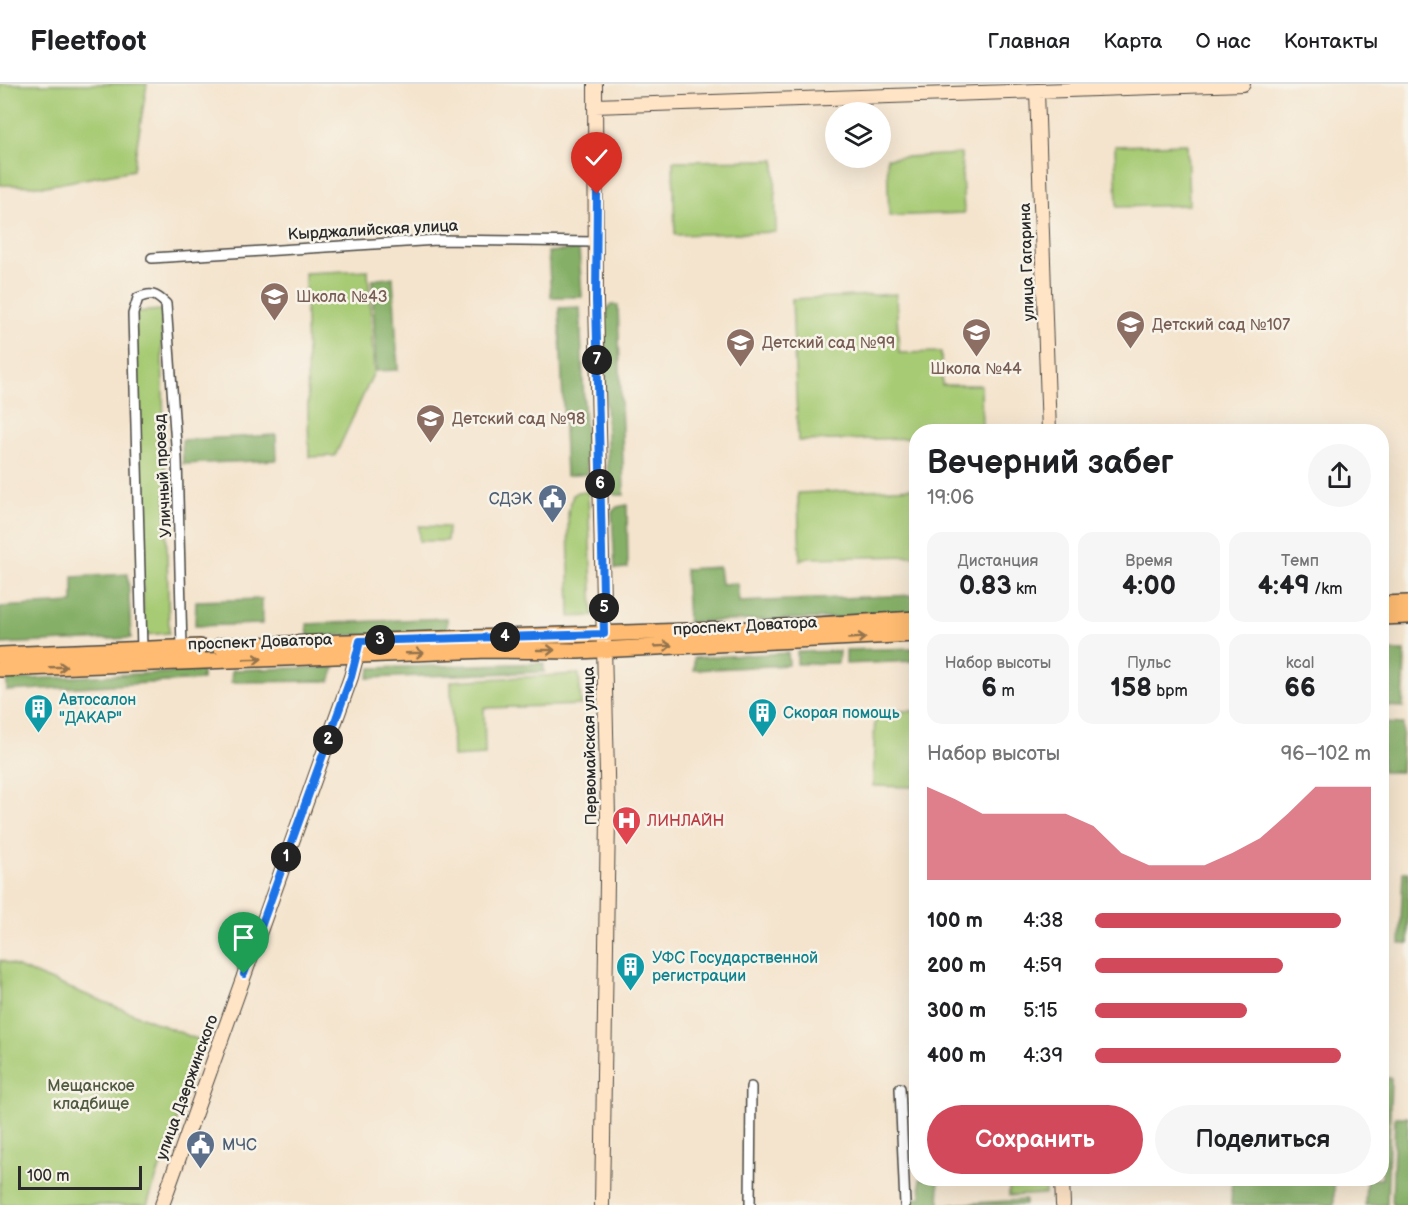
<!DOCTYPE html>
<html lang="ru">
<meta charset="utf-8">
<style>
:root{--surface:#fff;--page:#f6f6f6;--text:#202124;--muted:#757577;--line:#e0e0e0;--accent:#d1495b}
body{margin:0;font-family:"Balsamiq Sans",sans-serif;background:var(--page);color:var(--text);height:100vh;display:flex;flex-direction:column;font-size:22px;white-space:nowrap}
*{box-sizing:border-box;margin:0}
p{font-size:20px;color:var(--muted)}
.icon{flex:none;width:33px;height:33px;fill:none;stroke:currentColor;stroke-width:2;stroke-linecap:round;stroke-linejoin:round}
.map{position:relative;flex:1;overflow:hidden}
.panel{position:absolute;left:909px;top:340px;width:480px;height:762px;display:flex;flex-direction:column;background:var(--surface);border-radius:24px;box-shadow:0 6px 24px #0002}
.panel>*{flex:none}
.controls{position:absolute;left:825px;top:18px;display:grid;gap:12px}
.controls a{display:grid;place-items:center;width:66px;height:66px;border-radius:50%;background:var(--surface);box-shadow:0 6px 24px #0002;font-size:30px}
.scale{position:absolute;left:18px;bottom:15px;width:124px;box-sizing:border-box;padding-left:6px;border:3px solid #2b2b2b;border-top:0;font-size:16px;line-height:21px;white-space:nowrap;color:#2b2b2b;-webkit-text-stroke:4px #f7f3e8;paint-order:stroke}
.pin{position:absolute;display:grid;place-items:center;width:51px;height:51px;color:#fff;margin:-62px -26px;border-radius:50% 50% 50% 0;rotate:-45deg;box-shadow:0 0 6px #0007}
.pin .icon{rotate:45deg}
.km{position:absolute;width:30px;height:30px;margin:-15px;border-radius:50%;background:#222;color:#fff;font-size:16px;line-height:30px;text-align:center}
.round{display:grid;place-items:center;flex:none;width:63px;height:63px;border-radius:32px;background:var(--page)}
.overview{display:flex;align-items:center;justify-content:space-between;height:102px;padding:0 18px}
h1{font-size:33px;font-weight:700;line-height:45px}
.metrics{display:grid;grid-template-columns:repeat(3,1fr);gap:9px;height:102px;padding:6px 18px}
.metrics div{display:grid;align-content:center;border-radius:15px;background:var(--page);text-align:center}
.metrics b{font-size:26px;font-weight:700}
.metrics small{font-size:16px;font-weight:400}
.metrics p{font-size:16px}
.chart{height:168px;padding:12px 18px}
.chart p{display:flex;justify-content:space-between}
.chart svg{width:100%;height:108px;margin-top:6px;fill:var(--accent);opacity:.7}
.cta{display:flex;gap:12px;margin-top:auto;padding:12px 18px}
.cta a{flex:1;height:69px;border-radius:36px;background:var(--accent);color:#fff;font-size:24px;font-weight:700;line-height:69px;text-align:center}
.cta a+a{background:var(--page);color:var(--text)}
ul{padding:0 18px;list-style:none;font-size:20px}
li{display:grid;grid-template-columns:96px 72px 1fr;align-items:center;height:45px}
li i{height:15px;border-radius:8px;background:var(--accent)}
header{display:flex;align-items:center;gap:36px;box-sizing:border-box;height:84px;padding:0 30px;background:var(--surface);border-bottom:2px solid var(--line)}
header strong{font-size:28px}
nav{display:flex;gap:33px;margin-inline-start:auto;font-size:21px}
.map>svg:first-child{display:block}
.green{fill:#a7cb75;stroke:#697b50;stroke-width:1.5}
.forest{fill:#85af66;stroke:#586d48;stroke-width:1.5}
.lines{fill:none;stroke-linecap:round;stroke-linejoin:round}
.street-casing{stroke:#494743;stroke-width:12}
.secondary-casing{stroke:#494743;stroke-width:16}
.primary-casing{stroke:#494743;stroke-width:18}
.street{stroke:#fff;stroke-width:9}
.secondary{stroke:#ffe4c6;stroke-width:14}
.primary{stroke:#febb71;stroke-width:15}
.oneway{stroke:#94734e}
.route-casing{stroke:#fff;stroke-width:12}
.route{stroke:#1a73e8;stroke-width:8}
.labels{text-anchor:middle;stroke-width:5;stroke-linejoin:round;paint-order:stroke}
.street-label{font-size:16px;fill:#2b2b2b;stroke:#f7f3e8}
.education-label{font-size:16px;fill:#785e54;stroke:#f7f3e8;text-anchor:start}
.service-label{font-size:16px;fill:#4e5e75;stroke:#f7f3e8;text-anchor:end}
.culture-label{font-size:16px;fill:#0d838f;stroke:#f7f3e8;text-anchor:start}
.health-label{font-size:16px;fill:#be3a42;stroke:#f7f3e8;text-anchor:start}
.park-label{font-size:16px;fill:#505b41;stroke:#f7f3e8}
</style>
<header>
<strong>Fleetfoot</strong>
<nav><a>Главная</a><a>Карта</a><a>О нас</a><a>Контакты</a></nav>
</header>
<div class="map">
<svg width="1408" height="1121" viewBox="0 0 1408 1121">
<rect width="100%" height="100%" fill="#f7f3e8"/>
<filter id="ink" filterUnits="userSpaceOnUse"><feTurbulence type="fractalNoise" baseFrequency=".0167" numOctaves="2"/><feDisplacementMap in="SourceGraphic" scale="12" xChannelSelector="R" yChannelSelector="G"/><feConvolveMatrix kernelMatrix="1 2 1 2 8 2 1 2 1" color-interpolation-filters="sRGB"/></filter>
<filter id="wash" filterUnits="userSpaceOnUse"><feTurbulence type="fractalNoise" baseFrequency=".008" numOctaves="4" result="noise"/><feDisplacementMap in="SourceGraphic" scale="24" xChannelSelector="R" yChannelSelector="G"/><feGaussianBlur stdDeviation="1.35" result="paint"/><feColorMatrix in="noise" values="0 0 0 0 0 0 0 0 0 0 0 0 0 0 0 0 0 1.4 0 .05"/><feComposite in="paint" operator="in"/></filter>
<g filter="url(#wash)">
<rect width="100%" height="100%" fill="#f4e4cd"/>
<!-- green -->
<path class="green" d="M 0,0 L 147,0 L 133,86 L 46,102 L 0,101 Z
M 1187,60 L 1189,121 L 1117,123 L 1115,62 Z
M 961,70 L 964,129 L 889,132 L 887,74 Z
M 775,76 L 776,148 L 675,151 L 673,77 Z
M 368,186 L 374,288 L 335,372 L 309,373 L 305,189 Z
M 896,210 L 899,269 L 941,268 L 942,301 L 981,301 L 982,348 L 916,348 L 916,354 L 798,357 L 792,215 Z
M 161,226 L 169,549 L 144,551 L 135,228 Z
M 916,404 L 916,472 L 804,474 L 800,477 L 798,409 Z
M 578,408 L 588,408 L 593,532 L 570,533 L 568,429 L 573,411 Z
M 419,442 L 448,443 L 447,457 L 419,457 Z
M 579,590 L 581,621 L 484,624 L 485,671 L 453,673 L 451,597 Z
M 875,627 L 916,627 L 916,703 L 873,702 Z
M 0,876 L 204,958 L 147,1121 L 0,1121 Z
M 1009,1095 L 1045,1095 L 1045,1110 L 1009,1112 Z"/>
<!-- forest -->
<path class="forest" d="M 579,165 L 582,213 L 551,213 L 548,168 Z
M 393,193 L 398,286 L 376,287 L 372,196 Z
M 611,221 L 618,221 L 624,411 L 615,411 L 608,405 L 604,229 Z
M 580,223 L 587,390 L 566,392 L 559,224 Z
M 276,351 L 277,376 L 183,380 L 182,356 Z
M 627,421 L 628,484 L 615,485 L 612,428 L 617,423 Z
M 719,483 L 721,500 L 737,499 L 739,518 L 916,511 L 916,532 L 688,538 L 685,485 Z
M 128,490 L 131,554 L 0,560 L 0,523 L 73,519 L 73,493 Z
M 262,515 L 262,540 L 195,542 L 196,517 Z
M 447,534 L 447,549 L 308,552 L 307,540 Z
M 916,564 L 916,577 L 846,580 L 846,566 Z
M 839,567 L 838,579 L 797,580 L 797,568 Z
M 1383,567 L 1405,567 L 1403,623 L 1382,622 Z
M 788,569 L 789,581 L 694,586 L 694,574 Z
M 544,579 L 544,588 L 368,594 L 371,584 Z
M 335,583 L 330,597 L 231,598 L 232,586 Z
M 202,587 L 202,596 L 7,607 L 7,596 Z
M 1382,639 L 1403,640 L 1401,688 L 1382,688 Z
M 1403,788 L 1408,788 L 1408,860 L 1400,860 Z
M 1382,994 L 1391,994 L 1387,1121 L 1365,1121 L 1366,1095 L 1382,1095 Z
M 1395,1033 L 1408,1033 L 1408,1121 L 1392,1121 Z
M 920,1095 L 938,1095 L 940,1121 L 910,1121 L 909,1115 L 921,1114 Z
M 1232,1095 L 1334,1095 L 1334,1121 L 1231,1121 Z
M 1025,1116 L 1025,1121 L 940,1121 Z"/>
</g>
<g filter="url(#ink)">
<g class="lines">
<defs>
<path id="street" d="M 152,174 L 437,156 L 596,158
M 142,565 L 133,230 L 138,214 C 151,208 156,210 166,220 L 177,375 L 182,563
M 900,1004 L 905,1121
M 750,1121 L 751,1003"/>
<path id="secondary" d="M 595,0 L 596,217 L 608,733 L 602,1121
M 1037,7 L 1049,348
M 595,22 L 1243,0
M 1062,1095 L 1063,1121
M 162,1121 L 351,593 L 359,563"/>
<path id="primary" d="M 1382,520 L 1408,519
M 1382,533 L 1408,532
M 220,562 L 749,545 L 916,535
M 0,571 L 200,563
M 0,585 L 488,566 L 578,567 L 916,550"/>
</defs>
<!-- street casing -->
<use href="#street" class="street-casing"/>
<!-- secondary casing -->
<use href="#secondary" class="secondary-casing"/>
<!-- primary casing -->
<use href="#primary" class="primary-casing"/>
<!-- street -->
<use href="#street" class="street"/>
<!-- secondary -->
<use href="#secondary" class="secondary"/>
<!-- primary -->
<use href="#primary" class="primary"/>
</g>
<!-- one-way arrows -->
<defs><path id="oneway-shaft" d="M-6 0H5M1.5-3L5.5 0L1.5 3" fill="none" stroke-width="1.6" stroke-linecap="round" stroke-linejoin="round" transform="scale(1.5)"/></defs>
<g class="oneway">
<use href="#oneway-shaft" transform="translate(857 554) rotate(-3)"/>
<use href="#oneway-shaft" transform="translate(663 562) rotate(-3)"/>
<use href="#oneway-shaft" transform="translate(546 566)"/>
<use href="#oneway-shaft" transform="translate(415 569) rotate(-2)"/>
<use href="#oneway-shaft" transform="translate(253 575) rotate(-2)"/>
<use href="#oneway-shaft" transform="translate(58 583) rotate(-2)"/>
</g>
</g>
<g class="lines" filter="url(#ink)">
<defs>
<path id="route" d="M 244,890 L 351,593 L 360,557 L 604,550 L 596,217 L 597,110"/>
</defs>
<!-- route casing -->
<use href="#route" class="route-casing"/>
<!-- route -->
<use href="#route" class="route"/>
</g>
<!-- icons -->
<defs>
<symbol id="school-pin" viewBox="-11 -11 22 30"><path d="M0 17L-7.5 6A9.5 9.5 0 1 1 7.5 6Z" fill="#8d6e63" stroke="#f7f3e8"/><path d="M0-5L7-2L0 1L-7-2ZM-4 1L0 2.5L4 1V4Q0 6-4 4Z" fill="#fff"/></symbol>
<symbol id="civic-pin" viewBox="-11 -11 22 30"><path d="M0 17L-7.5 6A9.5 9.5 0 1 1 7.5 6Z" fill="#5c6f8a" stroke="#f7f3e8"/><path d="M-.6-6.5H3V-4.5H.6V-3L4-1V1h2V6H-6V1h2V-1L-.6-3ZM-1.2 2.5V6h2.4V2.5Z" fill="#fff"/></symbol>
<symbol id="building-pin" viewBox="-11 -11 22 30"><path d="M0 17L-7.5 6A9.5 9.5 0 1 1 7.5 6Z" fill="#0f9aa8" stroke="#f7f3e8"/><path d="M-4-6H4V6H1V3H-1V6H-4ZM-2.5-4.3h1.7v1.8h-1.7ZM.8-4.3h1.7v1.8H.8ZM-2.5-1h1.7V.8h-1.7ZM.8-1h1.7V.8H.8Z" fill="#fff"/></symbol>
<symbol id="hospital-pin" viewBox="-11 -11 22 30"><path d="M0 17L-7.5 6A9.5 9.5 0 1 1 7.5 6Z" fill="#e0444e" stroke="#f7f3e8"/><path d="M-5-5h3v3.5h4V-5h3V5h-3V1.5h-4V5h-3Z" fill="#fff"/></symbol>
</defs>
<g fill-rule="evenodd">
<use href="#school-pin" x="258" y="196" width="33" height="45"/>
<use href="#school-pin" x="1114" y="224" width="33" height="45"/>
<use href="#school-pin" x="960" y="232" width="33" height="45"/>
<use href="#school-pin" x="724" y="242" width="33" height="45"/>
<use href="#school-pin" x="414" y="318" width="33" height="45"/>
<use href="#civic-pin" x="536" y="398" width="33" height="45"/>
<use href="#building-pin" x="22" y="608" width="33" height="45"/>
<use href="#building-pin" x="746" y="612" width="33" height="45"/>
<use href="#hospital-pin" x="610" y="720" width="33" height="45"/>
<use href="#building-pin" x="614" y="866" width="33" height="45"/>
<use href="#civic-pin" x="184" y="1044" width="33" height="45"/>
</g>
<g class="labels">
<!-- street labels -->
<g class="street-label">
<text transform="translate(373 145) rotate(-3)" y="6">Кырджалийская улица</text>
<text transform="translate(1026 178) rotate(-92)" y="6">улица Гагарина</text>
<text transform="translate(162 392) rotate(-93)" y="6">Уличный проезд</text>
<text transform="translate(745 541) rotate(-3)" y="6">проспект Доватора</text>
<text transform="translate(260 557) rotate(-2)" y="6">проспект Доватора</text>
<text transform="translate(589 662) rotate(-91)" y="6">Первомайская улица</text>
<text transform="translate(186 1003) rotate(-70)" y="6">улица Дзержинского</text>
</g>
<!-- education labels -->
<g class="education-label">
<text x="296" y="218">Школа №43</text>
<text x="1152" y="246">Детский сад №107</text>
<text x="762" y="264">Детский сад №99</text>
<text x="976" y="290" text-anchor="middle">Школа №44</text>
<text x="452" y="340">Детский сад №98</text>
</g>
<!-- service labels -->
<g class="service-label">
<text x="532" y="420">СДЭК</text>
<text x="222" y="1066" text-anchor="start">МЧС</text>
</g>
<!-- culture labels -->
<g class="culture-label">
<text x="59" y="621">Автосалон<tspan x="59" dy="18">"ДАКАР"</tspan></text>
<text x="783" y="634">Скорая помощь</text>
<text x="652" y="879">УФС Государственной<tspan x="652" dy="18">регистрации</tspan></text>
</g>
<!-- health labels -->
<g class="health-label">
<text x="647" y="742">ЛИНЛАЙН</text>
</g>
<!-- park labels -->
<g class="park-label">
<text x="91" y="1007">Мещанское<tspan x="91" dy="18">кладбище</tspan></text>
</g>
</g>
</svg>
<div class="controls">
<a><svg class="icon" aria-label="layers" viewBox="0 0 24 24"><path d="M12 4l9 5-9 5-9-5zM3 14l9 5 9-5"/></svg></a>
</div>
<div class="scale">100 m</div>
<div class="pin" style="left:244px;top:890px;background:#1e9e55"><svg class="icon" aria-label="arrive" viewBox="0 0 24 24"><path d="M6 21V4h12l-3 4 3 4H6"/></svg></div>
<div class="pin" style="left:597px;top:110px;background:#d93025"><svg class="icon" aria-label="check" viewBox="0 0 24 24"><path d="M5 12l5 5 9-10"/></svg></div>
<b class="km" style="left:286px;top:773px">1</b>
<b class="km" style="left:328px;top:656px">2</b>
<b class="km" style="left:380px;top:556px">3</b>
<b class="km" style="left:505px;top:553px">4</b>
<b class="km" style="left:604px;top:524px">5</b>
<b class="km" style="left:600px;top:400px">6</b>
<b class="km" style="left:597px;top:276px">7</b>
<section class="panel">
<div class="overview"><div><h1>Вечерний забег</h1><p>19:06</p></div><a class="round"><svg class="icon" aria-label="share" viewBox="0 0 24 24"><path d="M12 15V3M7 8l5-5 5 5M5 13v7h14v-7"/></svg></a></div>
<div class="metrics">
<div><p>Дистанция</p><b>0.83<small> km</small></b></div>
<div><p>Время</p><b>4:00</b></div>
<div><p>Темп</p><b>4:49<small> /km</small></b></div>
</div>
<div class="metrics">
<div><p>Набор высоты</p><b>6<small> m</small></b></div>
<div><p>Пульс</p><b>158<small> bpm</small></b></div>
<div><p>kcal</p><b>66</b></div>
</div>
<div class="chart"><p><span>Набор высоты</span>96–102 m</p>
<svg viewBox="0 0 160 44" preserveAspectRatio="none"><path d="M0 44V6L10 11L20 17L30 17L40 17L50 17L60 22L70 33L80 38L90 38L100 38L110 33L120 27L130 17L140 6L150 6L160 6V44z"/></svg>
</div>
<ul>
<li><b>100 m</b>4:38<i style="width:89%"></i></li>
<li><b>200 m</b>4:59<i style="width:68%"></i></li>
<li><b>300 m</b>5:15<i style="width:55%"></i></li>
<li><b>400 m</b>4:39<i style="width:89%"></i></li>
</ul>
<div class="cta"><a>Сохранить</a><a>Поделиться</a></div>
</section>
</div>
